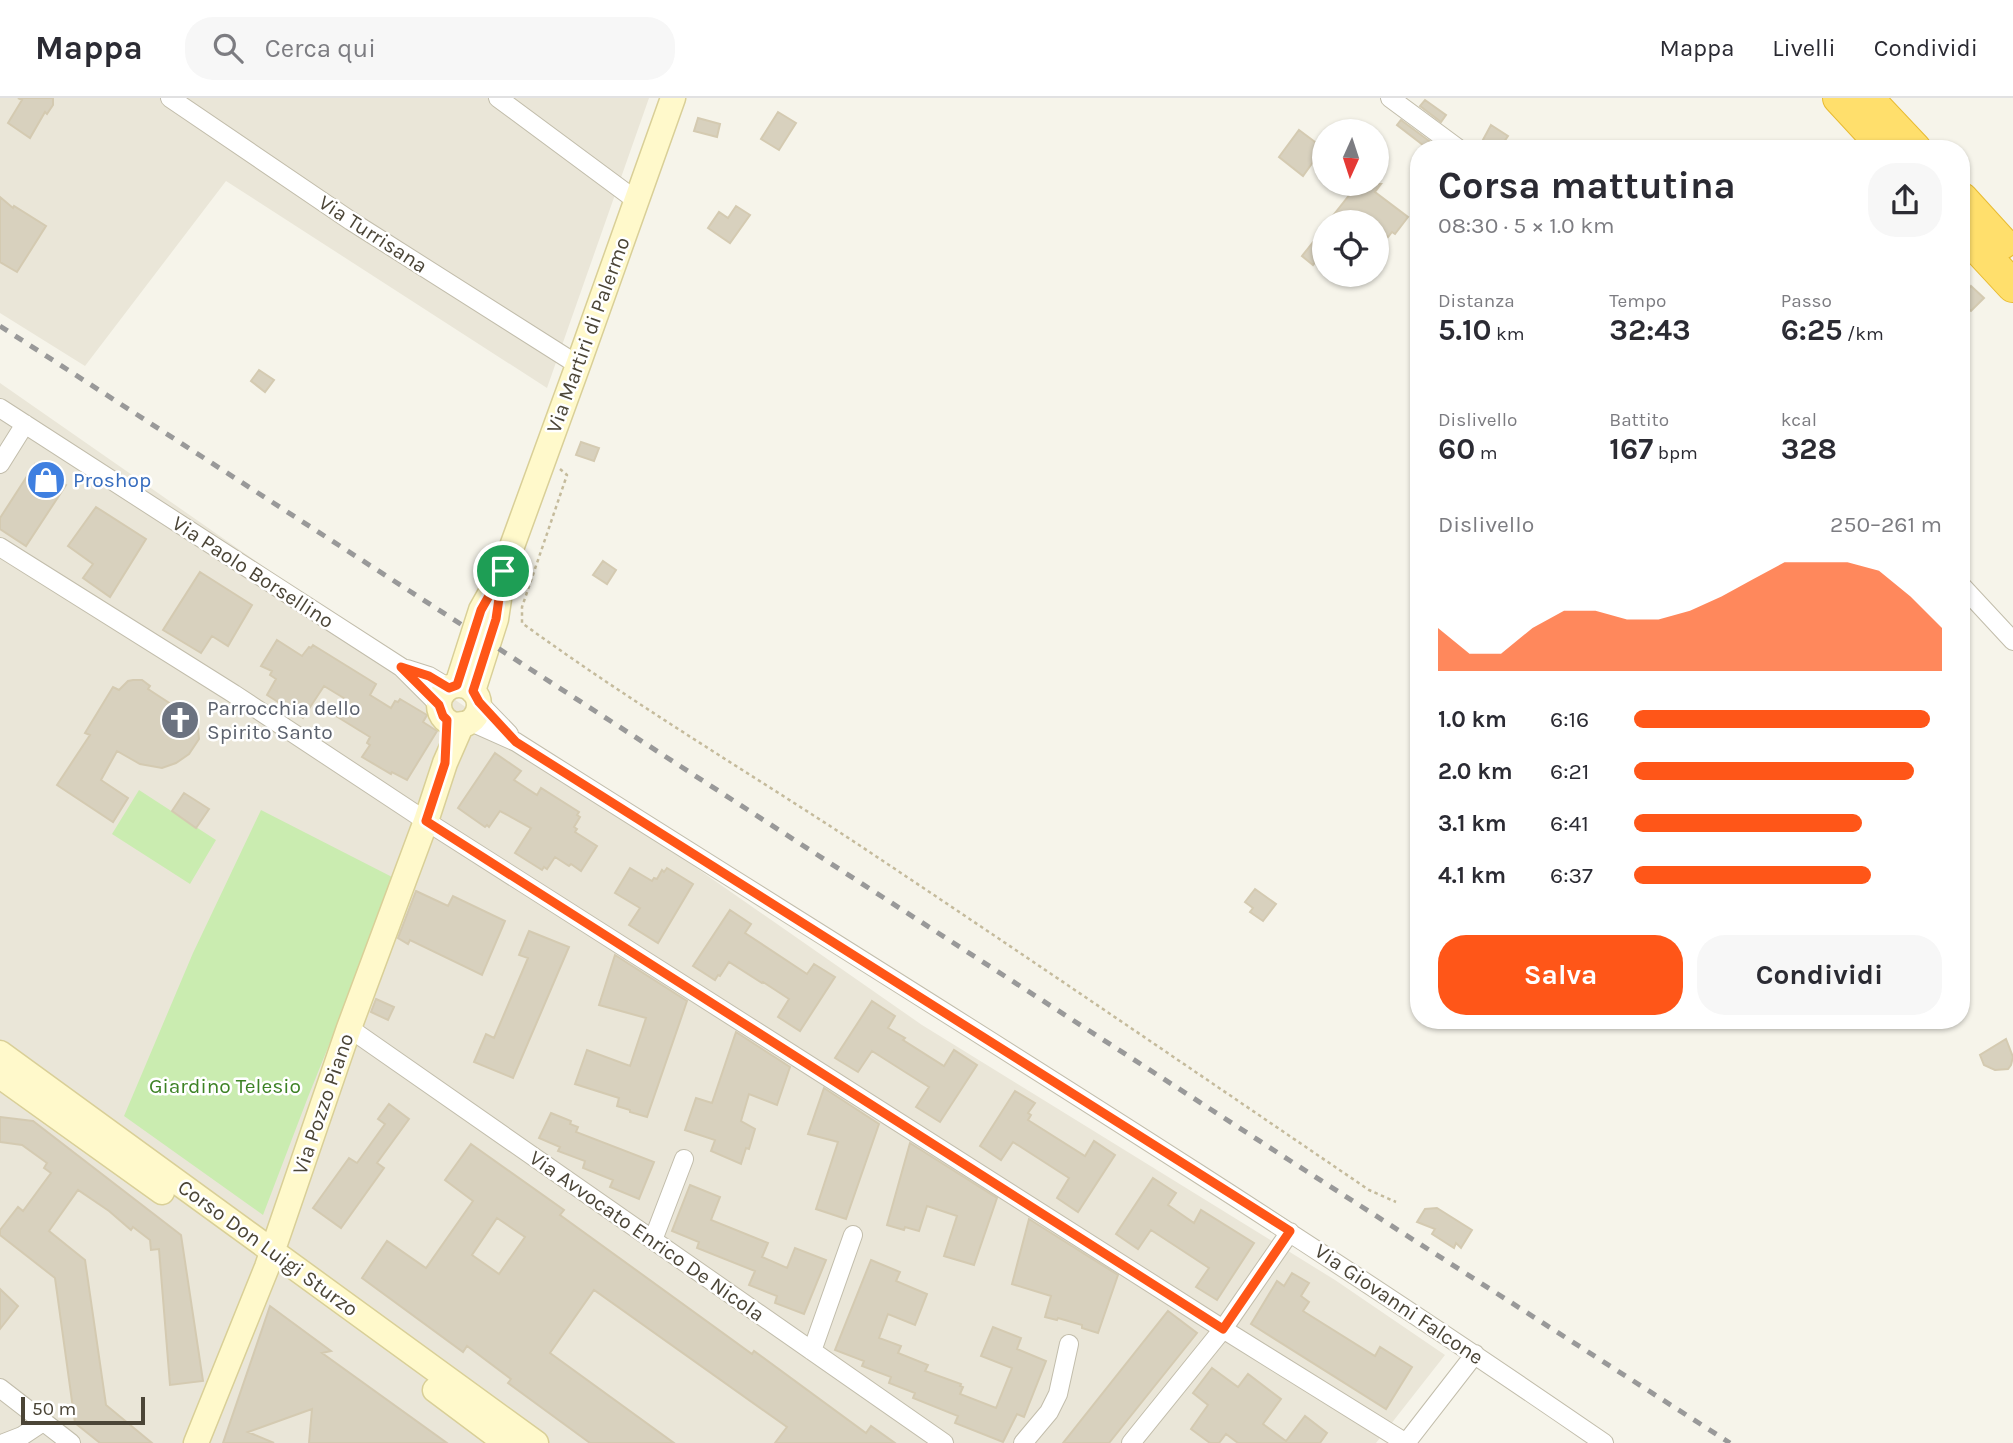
<!DOCTYPE html>
<html lang="it">
<meta charset="utf-8">
<style>
:root{--surface:#fff;--page:#f7f7f7;--text:#2b2b33;--muted:#7c7c81;--line:#e1e1e2;--accent:#ff5618}
body{margin:0;font-family:Karla,sans-serif;background:var(--page);color:var(--text);height:100vh;display:flex;flex-direction:column;font-size:26px;white-space:nowrap}
*{box-sizing:border-box;margin:0}
p{font-size:23px;color:var(--muted)}
.icon{flex:none;width:38px;height:38px;fill:none;stroke:currentColor;stroke-width:2;stroke-linecap:round;stroke-linejoin:round}
.map{position:relative;flex:1;overflow:hidden}
.details{position:absolute;left:1410px;top:42px;width:560px;height:889px;display:flex;flex-direction:column;background:var(--surface);border-radius:28px;box-shadow:0 2px 5px #0004}
.details>*{flex:none}
.needle{width:46px;rotate:183deg}
.buttons{position:absolute;left:1312px;top:21px;display:grid;gap:14px}
.buttons a{display:grid;place-items:center;width:77px;height:77px;border-radius:50%;background:var(--surface);box-shadow:0 2px 5px #0004;font-size:35px}
.scale{position:absolute;left:21px;bottom:18px;width:124px;box-sizing:border-box;padding-left:7px;border:4px solid #4b4537;border-top:0;font-size:19px;line-height:24px;white-space:nowrap;color:#4b4537;-webkit-text-stroke:5px #fff;paint-order:stroke}
.pin{position:absolute;display:grid;place-items:center;width:60px;height:60px;color:#fff;margin:-30px;border:4px solid #fff;border-radius:50%;box-shadow:0 2px 7px #0007}
.round{display:grid;place-items:center;flex:none;width:74px;height:74px;border-radius:28px;background:var(--page)}
.overview{display:flex;align-items:center;justify-content:space-between;height:119px;padding:0 28px}
h1{font-size:38px;font-weight:700;line-height:52px}
.stats{display:grid;grid-template-columns:repeat(3,1fr);gap:10px;height:119px;padding:7px 28px}
.stats div{display:grid;align-content:center}
.stats b{font-size:30px;font-weight:700}
.stats small{font-size:19px;font-weight:400}
.stats p{font-size:19px}
.chart{height:196px;padding:14px 28px}
.chart p{display:flex;justify-content:space-between}
.chart svg{width:100%;height:126px;margin-top:7px;fill:var(--accent);opacity:.7}
.primary-button{display:flex;gap:14px;margin-top:auto;padding:14px 28px}
.primary-button a{flex:1;height:80px;border-radius:28px;background:var(--accent);color:#fff;font-size:28px;font-weight:700;line-height:80px;text-align:center}
.primary-button a+a{background:var(--page);color:var(--text)}
ul{padding:0 28px;list-style:none;font-size:23px}
li{display:grid;grid-template-columns:112px 84px 1fr;align-items:center;height:52px}
li i{height:18px;border-radius:9px;background:var(--accent)}
header{display:flex;align-items:center;gap:42px;box-sizing:border-box;height:98px;padding:0 35px;background:var(--surface);border-bottom:2px solid var(--line)}
header strong{font-size:33px}
nav{display:flex;gap:38px;margin-inline-start:auto;font-size:24px}
.search{width:490px;height:63px;background:var(--page);display:flex;align-items:center;gap:18px;box-sizing:border-box;padding:0 24px;border-radius:28px;color:var(--muted);font-size:26px}
.map>svg:first-child{display:block}
.residential{fill:#eae6d8}
.green{fill:#caecb0}
.building{fill:#d8d1be;stroke:#d4cab1;stroke-width:2;fill-rule:evenodd}
.lines{fill:none;stroke-linecap:round;stroke-linejoin:round}
.street-casing{stroke:#c2bdab;stroke-width:20}
.secondary-casing{stroke:#d9cf97;stroke-width:27}
.highway-casing{stroke:#e8bb32;stroke-width:34}
.path{stroke:#c5bb9c;stroke-width:2.5;stroke-dasharray:3.5 3.5;stroke-linecap:butt}
.street{stroke:#fff;stroke-width:18}
.secondary{stroke:#fff9cb;stroke-width:24}
.highway{stroke:#ffdf6c;stroke-width:32}
.rail{stroke:#999;stroke-width:5;stroke-dasharray:9 9;stroke-linecap:butt}
.route-casing{stroke:#fff;stroke-width:14}
.route{stroke:#ff5618;stroke-width:9}
.labels{text-anchor:middle;stroke-width:5;stroke-linejoin:round;paint-order:stroke}
.street-label{font-size:21px;fill:#4b4537;stroke:#fff}
.shop-label{font-size:21px;fill:#366cbe;stroke:#fff;text-anchor:start}
.worship-label{font-size:21px;fill:#5b616d;stroke:#fff;text-anchor:start}
.park-label{font-size:21px;fill:#3d8225;stroke:#fff}
</style>
<header>
<strong>Mappa</strong>
<div class="search"><svg class="icon" aria-label="search" viewBox="0 0 24 24"><circle cx="10" cy="10" r="6"/><path d="M15 15l6 6"/></svg>Cerca qui</div>
<nav><a>Mappa</a><a>Livelli</a><a>Condividi</a></nav>
</header>
<div class="map">
<svg width="2013" height="1345" viewBox="0 0 2013 1345">
<rect width="100%" height="100%" fill="#f6f4ea"/>
<!-- residential -->
<path class="residential" d="M 0,0 L 649,0 L 547,290 L 226,83 L 85,268 L 0,215 Z
M 0,285 L 922,927 L 1335,1182 L 1445,1257 L 1376,1345 L 0,1345 Z"/>
<!-- green -->
<path class="green" d="M 139,692 L 216,742 L 190,786 L 112,736 Z
M 261,712 L 396,781 L 308,999 L 263,1117 L 124,1018 L 193,855 Z"/>
<!-- building -->
<path class="building" d="M 18,0 L 53,0 L 53,7 L 47,16 L 45,14 L 30,40 L 8,25 L 22,2 Z
M 1425,2 L 1446,17 L 1441,24 L 1420,8 Z
M 778,14 L 796,25 L 779,52 L 761,41 Z
M 698,20 L 720,26 L 717,39 L 694,33 Z
M 1401,22 L 1440,51 L 1428,51 L 1419,44 L 1397,27 Z
M 1491,27 L 1508,38 L 1499,51 L 1478,51 Z
M 1299,32 L 1323,50 L 1303,78 L 1279,59 Z
M 1358,86 L 1381,86 L 1375,94 L 1408,119 L 1395,136 L 1392,134 L 1388,139 L 1377,130 L 1377,124 L 1328,124 Z
M 0,99 L 13,110 L 14,108 L 46,128 L 17,174 L 0,164 Z
M 736,108 L 750,117 L 730,145 L 708,130 L 719,114 L 728,120 Z
M 1325,129 L 1325,151 L 1313,167 L 1302,158 Z
M 1971,188 L 1984,200 L 1971,213 L 1962,205 L 1962,198 Z
M 259,272 L 274,282 L 265,294 L 251,283 Z
M 581,344 L 599,350 L 594,363 L 576,357 Z
M 35,366 L 66,387 L 26,448 L 0,431 L 0,420 Z
M 96,409 L 146,441 L 110,499 L 83,480 L 93,466 L 68,448 Z
M 603,463 L 616,472 L 607,486 L 593,477 Z
M 200,474 L 252,507 L 228,548 L 212,538 L 201,555 L 163,532 Z
M 277,542 L 302,558 L 309,549 L 311,550 L 313,547 L 376,586 L 370,597 L 391,610 L 395,603 L 398,604 L 400,601 L 427,617 L 423,624 L 437,633 L 407,682 L 392,674 L 391,676 L 362,659 L 370,647 L 367,645 L 370,639 L 336,618 L 347,602 L 324,588 L 303,620 L 267,597 L 276,581 L 270,577 L 272,573 L 261,568 Z
M 133,582 L 142,582 L 150,588 L 148,591 L 194,621 L 192,625 L 198,631 L 199,641 L 189,656 L 176,665 L 162,670 L 140,666 L 117,653 L 101,682 L 128,700 L 113,724 L 57,687 L 90,637 L 85,635 L 113,589 L 119,592 L 128,583 Z
M 495,655 L 521,673 L 514,682 L 537,697 L 541,690 L 579,714 L 577,717 L 580,719 L 574,729 L 577,731 L 575,734 L 597,748 L 581,773 L 571,766 L 569,768 L 555,759 L 547,771 L 544,769 L 542,772 L 515,755 L 531,730 L 500,713 L 489,729 L 487,727 L 485,729 L 458,710 Z
M 184,695 L 209,711 L 196,730 L 172,713 Z
M 630,770 L 652,783 L 654,780 L 657,781 L 662,772 L 664,774 L 667,770 L 693,786 L 658,845 L 629,827 L 640,810 L 615,795 Z
M 1255,791 L 1276,806 L 1263,823 L 1250,814 L 1253,810 L 1245,804 Z
M 416,793 L 448,808 L 453,798 L 505,823 L 482,877 L 410,842 L 408,846 L 398,840 Z
M 730,812 L 751,826 L 745,835 L 807,876 L 814,866 L 835,879 L 800,933 L 778,919 L 789,901 L 763,884 L 762,885 L 729,864 L 720,878 L 718,877 L 715,882 L 693,868 Z
M 529,833 L 569,849 L 513,980 L 474,964 L 486,936 L 494,940 L 528,860 L 519,857 Z
M 615,857 L 687,903 L 647,1019 L 630,1014 L 630,1012 L 617,1008 L 619,1000 L 575,986 L 587,952 L 630,968 L 646,920 L 599,907 Z
M 376,901 L 394,909 L 388,922 L 371,914 Z
M 872,903 L 895,918 L 888,930 L 905,940 L 903,942 L 944,968 L 954,952 L 977,967 L 940,1024 L 916,1009 L 929,989 L 905,974 L 872,953 L 858,974 L 835,960 Z
M 736,934 L 790,969 L 777,1007 L 749,996 L 741,1023 L 755,1031 L 749,1051 L 746,1050 L 741,1066 L 711,1053 L 715,1042 L 685,1032 L 696,1000 L 712,1005 Z
M 2006,941 L 2013,959 L 2011,967 L 2008,971 L 1995,972 L 1984,967 L 1980,957 Z
M 824,990 L 879,1026 L 846,1121 L 816,1111 L 838,1044 L 808,1036 Z
M 1015,993 L 1035,1005 L 1028,1015 L 1031,1017 L 1028,1022 L 1085,1058 L 1094,1043 L 1115,1057 L 1078,1114 L 1057,1100 L 1069,1080 L 1013,1044 L 1001,1062 L 980,1048 Z
M 389,1006 L 409,1021 L 377,1065 L 384,1070 L 341,1130 L 313,1110 L 349,1060 L 357,1065 L 385,1026 L 378,1021 Z
M 551,1015 L 571,1023 L 570,1026 L 578,1029 L 576,1034 L 654,1064 L 639,1101 L 610,1089 L 613,1082 L 583,1070 L 585,1063 L 558,1053 L 560,1049 L 539,1040 Z
M 0,1019 L 33,1023 L 181,1137 L 203,1283 L 170,1287 L 159,1151 L 151,1152 L 150,1142 L 133,1129 L 131,1132 L 109,1113 L 78,1092 L 49,1133 L 85,1162 L 106,1307 L 152,1345 L 100,1345 L 75,1325 L 55,1180 L 0,1137 L 0,1132 L 18,1109 L 23,1113 L 51,1075 L 44,1070 L 47,1065 L 22,1047 L 0,1044 Z
M 910,1045 L 997,1100 L 974,1167 L 944,1158 L 957,1118 L 927,1108 L 919,1133 L 905,1129 L 904,1132 L 887,1127 Z
M 471,1046 L 564,1112 L 560,1117 L 752,1256 L 754,1253 L 866,1335 L 871,1328 L 895,1345 L 775,1345 L 787,1329 L 594,1192 L 550,1255 L 674,1345 L 590,1345 L 508,1285 L 511,1281 L 467,1248 L 463,1254 L 362,1180 L 387,1143 L 426,1170 L 473,1103 L 445,1082 ZM 497,1120 L 525,1139 L 499,1176 L 472,1157 Z
M 1153,1080 L 1176,1095 L 1168,1107 L 1194,1125 L 1201,1112 L 1254,1145 L 1217,1202 L 1196,1189 L 1209,1170 L 1151,1132 L 1138,1151 L 1116,1136 Z
M 690,1087 L 720,1099 L 711,1122 L 768,1145 L 762,1159 L 787,1170 L 795,1150 L 826,1162 L 804,1216 L 775,1205 L 777,1198 L 749,1187 L 755,1173 L 697,1150 L 699,1144 L 672,1133 Z
M 1437,1110 L 1472,1132 L 1461,1150 L 1456,1145 L 1454,1150 L 1432,1136 L 1435,1131 L 1417,1124 L 1425,1111 Z
M 1029,1121 L 1118,1177 L 1098,1235 L 1082,1230 L 1082,1227 L 1058,1220 L 1057,1222 L 1045,1219 L 1051,1198 L 1012,1186 Z
M 871,1162 L 900,1174 L 896,1183 L 927,1196 L 915,1227 L 888,1216 L 879,1240 L 901,1248 L 898,1255 L 928,1267 L 925,1273 L 961,1286 L 960,1288 L 963,1289 L 960,1296 L 996,1310 L 1012,1270 L 981,1258 L 993,1229 L 1021,1240 L 1017,1251 L 1046,1263 L 1024,1319 L 1017,1316 L 1003,1344 L 955,1325 L 958,1318 L 913,1300 L 915,1295 L 889,1285 L 891,1279 L 862,1268 L 864,1263 L 835,1252 Z
M 1292,1175 L 1309,1185 L 1301,1198 L 1309,1204 L 1303,1213 L 1375,1258 L 1380,1249 L 1412,1269 L 1386,1311 L 1251,1226 L 1277,1183 L 1284,1188 Z
M 0,1191 L 18,1208 L 0,1231 Z
M 270,1208 L 331,1253 L 322,1255 L 447,1345 L 309,1345 L 312,1311 L 248,1334 L 274,1345 L 223,1345 Z
M 1168,1213 L 1197,1235 L 1109,1345 L 1063,1345 Z
M 1212,1270 L 1238,1289 L 1248,1276 L 1281,1301 L 1263,1326 L 1286,1343 L 1305,1318 L 1327,1335 L 1320,1345 L 1238,1345 L 1226,1336 L 1219,1345 L 1210,1345 L 1191,1331 L 1208,1307 L 1193,1295 Z"/>
<g class="lines">
<defs>
<path id="street" d="M 170,0 L 351,123 L 578,267
M 498,0 L 637,103
M 1390,0 L 1459,51
M 0,310 L 401,569 L 439,607
M 0,366 L 25,326
M 0,449 L 234,596 L 426,723 L 1223,1231 L 1406,1345
M 1962,488 L 2013,543
M 407,571 L 429,578 L 449,590
M 479,605 L 509,636
M 469,623 L 516,644 C 880,875 1249,1100 1604,1345
M 349,930 L 944,1345
M 653,1142 L 684,1061
M 812,1253 L 853,1137
M 0,1290 L 71,1345
M 4,1345 L 22,1338 L 43,1324
M 1023,1345 L 1049,1314 L 1058,1296 L 1069,1246
M 1131,1345 L 1223,1231 L 1290,1134
M 1406,1345 L 1475,1256"/>
<path id="secondary" d="M 457,587 L 481,512 L 503,473 L 578,267 L 673,0
M439 607a20 20 0 1 1 40 0a20 20 0 1 1-40 0Z
M 473,593 L 496,521 L 501,488
M 0,955 L 536,1345
M 0,978 L 162,1094
M 435,1292 L 506,1345
M 196,1345 L 267,1169 L 349,930 L 426,723 L 445,665 L 462,626"/>
<path id="highway" d="M 1839,0 L 1876,40
M 1867,0 L 1915,51
M 1962,101 L 2002,145
M 1962,133 L 2013,188"/>
</defs>
<!-- street casing -->
<use href="#street" class="street-casing"/>
<!-- secondary casing -->
<use href="#secondary" class="secondary-casing"/>
<!-- highway casing -->
<use href="#highway" class="highway-casing"/>
<!-- path -->
<path class="path" d="M 560,371 L 567,377 L 522,509 L 522,525 C 629,603 743,671 853,743 C 1026,858 1197,975 1369,1092 L 1396,1104"/>
<!-- street -->
<use href="#street" class="street"/>
<!-- secondary -->
<use href="#secondary" class="secondary"/>
<!-- highway -->
<use href="#highway" class="highway"/>
<!-- rail -->
<path class="rail" d="M 0,228 L 1289,1062 L 1730,1345"/>
</g>
<g class="lines">
<defs>
<path id="route" d="M 503,473 L 496,521 L 473,593 L 479,604 L 516,644 L 1290,1133 L 1223,1231 L 426,723 L 445,665 L 447,622 L 443,618 L 439,607 L 401,569 L 429,578 L 449,590 L 457,587 L 481,512 Z"/>
</defs>
<!-- route casing -->
<use href="#route" class="route-casing"/>
<!-- route -->
<use href="#route" class="route"/>
</g>
<!-- icons -->
<defs>
<symbol id="shop-disc" viewBox="-11 -11 22 22"><circle r="9.5" fill="#3f7fe0" stroke="#fff"/><path d="M-5-2.5h2.3a2.7 3.5 0 0 1 5.4 0H5L5.5 6h-11ZM-1.5-2.5h3a1.5 2.3 0 0 0-3 0Z" fill="#fff"/></symbol>
<symbol id="church-disc" viewBox="-11 -11 22 22"><circle r="9.5" fill="#6b7280" stroke="#fff"/><path d="M-1.2-6h2.4v3.5h3.3v2.4h-3.3V6h-2.4V-.1h-3.3v-2.4h3.3Z" fill="#fff"/></symbol>
</defs>
<g fill-rule="evenodd">
<use href="#shop-disc" x="24" y="360" width="44" height="44"/>
<use href="#church-disc" x="158" y="600" width="44" height="44"/>
</g>
<g class="labels">
<!-- street labels -->
<g class="street-label">
<text transform="translate(373 136) rotate(33)" y="7">Via Turrisana</text>
<text transform="translate(588 237) rotate(-70)" y="7">Via Martiri di Palermo</text>
<text transform="translate(253 474) rotate(33)" y="7">Via Paolo Borsellino</text>
<text transform="translate(323 1006) rotate(-71)" y="7">Via Pozzo Piano</text>
<text transform="translate(647 1138) rotate(35)" y="7">Via Avvocato Enrico De Nicola</text>
<text transform="translate(268 1150) rotate(36)" y="7">Corso Don Luigi Sturzo</text>
<text transform="translate(1399 1206) rotate(34)" y="7">Via Giovanni Falcone</text>
</g>
<!-- shop labels -->
<g class="shop-label">
<text x="73" y="389">Proshop</text>
</g>
<!-- worship labels -->
<g class="worship-label">
<text x="207" y="617">Parrocchia dello<tspan x="207" dy="24">Spirito Santo</tspan></text>
</g>
<!-- park labels -->
<g class="park-label">
<text x="225" y="995">Giardino Telesio</text>
</g>
</g>
</svg>
<div class="buttons">
<a><svg class="needle" viewBox="-14 -14 28 28"><path d="M0-13l5 13h-10z" fill="#e53935"/><path d="M0 13l5-13h-10z" fill="#7c7c81"/></svg></a>
<a><svg class="icon" aria-label="locate" viewBox="0 0 24 24"><circle cx="12" cy="12" r="6"/><path d="M12 2v4M12 18v4M2 12h4M18 12h4"/></svg></a>
</div>
<div class="scale">50 m</div>
<div class="pin" style="left:503px;top:473px;background:#1e9e55"><svg class="icon" aria-label="arrive" viewBox="0 0 24 24"><path d="M6 21V4h12l-3 4 3 4H6"/></svg></div>
<section class="details">
<div class="overview"><div><h1>Corsa mattutina</h1><p>08:30 · 5 × 1.0 km</p></div><a class="round"><svg class="icon" aria-label="share" viewBox="0 0 24 24"><path d="M12 15V3M7 8l5-5 5 5M5 13v7h14v-7"/></svg></a></div>
<div class="stats">
<div><p>Distanza</p><b>5.10<small> km</small></b></div>
<div><p>Tempo</p><b>32:43</b></div>
<div><p>Passo</p><b>6:25<small> /km</small></b></div>
</div>
<div class="stats">
<div><p>Dislivello</p><b>60<small> m</small></b></div>
<div><p>Battito</p><b>167<small> bpm</small></b></div>
<div><p>kcal</p><b>328</b></div>
</div>
<div class="chart"><p><span>Dislivello</span>250–261 m</p>
<svg viewBox="0 0 160 44" preserveAspectRatio="none"><path d="M0 44V29L10 38L20 38L30 29L40 23L50 23L60 26L70 26L80 23L90 18L100 12L110 6L120 6L130 6L140 9L150 18L160 29V44z"/></svg>
</div>
<ul>
<li><b>1.0 km</b>6:16<i style="width:96%"></i></li>
<li><b>2.0 km</b>6:21<i style="width:91%"></i></li>
<li><b>3.1 km</b>6:41<i style="width:74%"></i></li>
<li><b>4.1 km</b>6:37<i style="width:77%"></i></li>
</ul>
<div class="primary-button"><a>Salva</a><a>Condividi</a></div>
</section>
</div>
